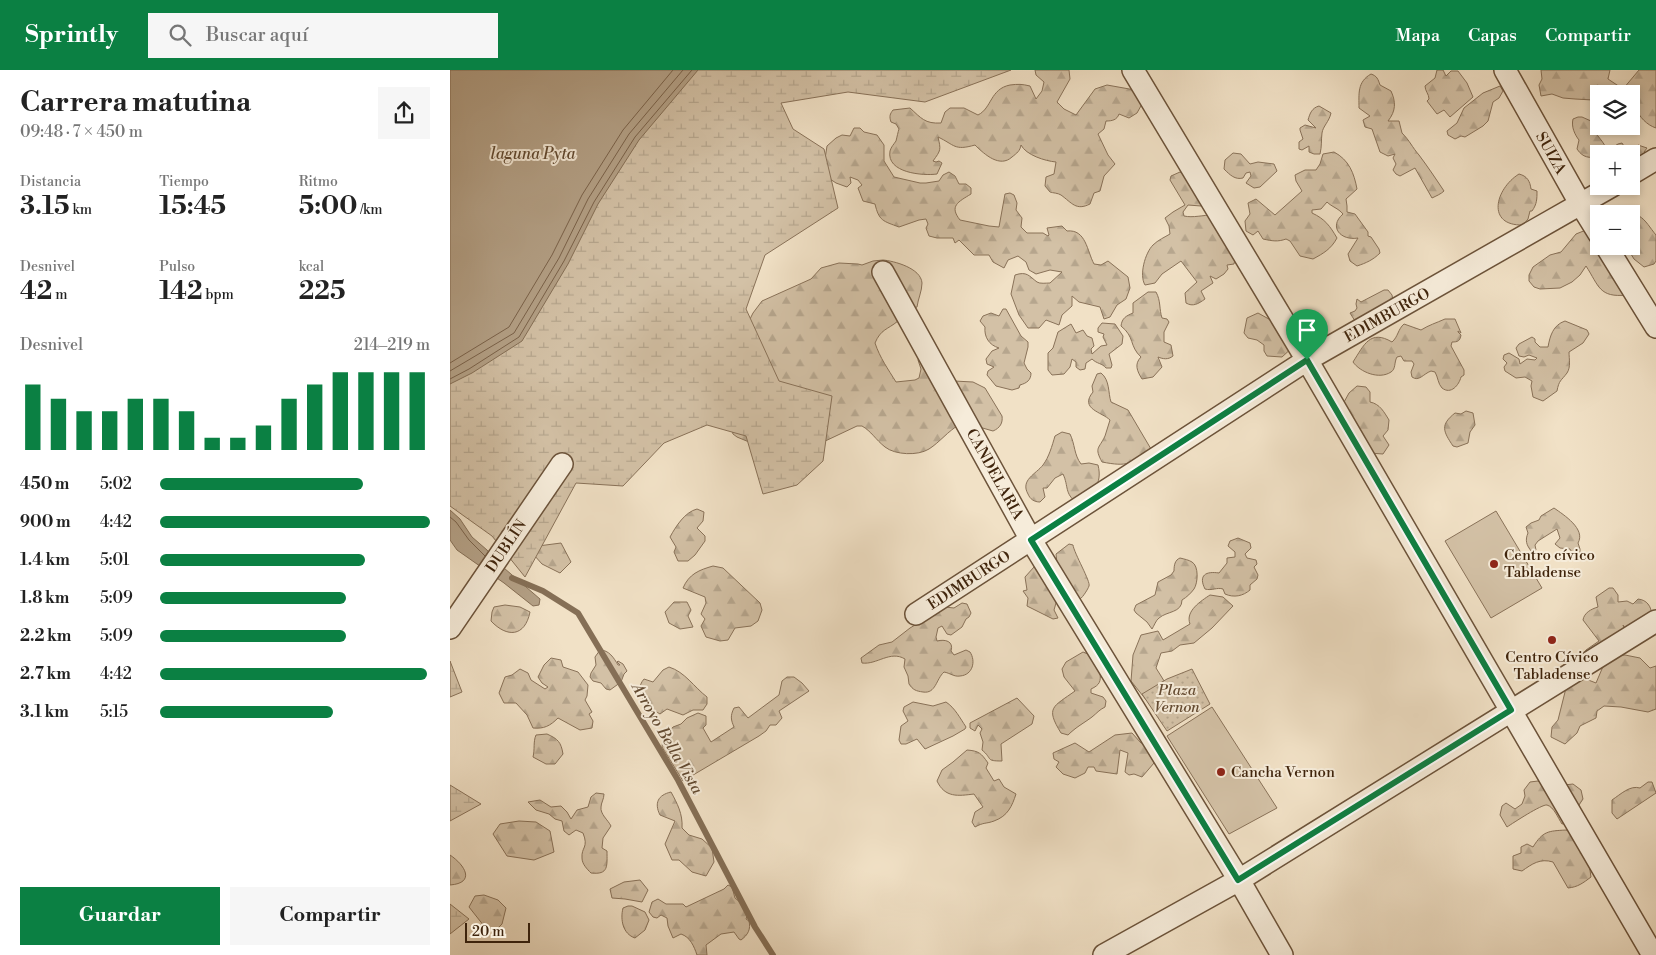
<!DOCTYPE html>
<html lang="es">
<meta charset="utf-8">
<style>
:root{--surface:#fff;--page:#f6f6f6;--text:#222;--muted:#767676;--accent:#0b8043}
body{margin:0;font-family:"Libre Bodoni",serif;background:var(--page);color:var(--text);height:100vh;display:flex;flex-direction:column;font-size:19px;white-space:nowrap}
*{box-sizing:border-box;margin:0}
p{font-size:16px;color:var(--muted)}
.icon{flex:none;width:28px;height:28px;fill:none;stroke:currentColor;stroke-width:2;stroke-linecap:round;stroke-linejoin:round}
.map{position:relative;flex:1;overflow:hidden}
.details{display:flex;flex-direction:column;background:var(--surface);width:450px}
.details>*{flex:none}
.buttons{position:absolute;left:1140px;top:15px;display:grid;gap:10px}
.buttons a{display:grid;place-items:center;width:50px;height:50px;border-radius:0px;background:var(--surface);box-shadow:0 2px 8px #0003;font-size:25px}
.scale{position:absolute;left:15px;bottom:12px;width:65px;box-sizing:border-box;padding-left:5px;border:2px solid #3f240c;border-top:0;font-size:14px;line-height:18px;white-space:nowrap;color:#3f240c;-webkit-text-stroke:4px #f6ecda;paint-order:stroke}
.pin{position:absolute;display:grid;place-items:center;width:42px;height:42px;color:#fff;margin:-51px -21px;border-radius:50% 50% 50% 0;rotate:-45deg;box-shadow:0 0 5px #0007}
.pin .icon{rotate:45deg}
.round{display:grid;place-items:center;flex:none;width:52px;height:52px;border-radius:0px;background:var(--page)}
.headline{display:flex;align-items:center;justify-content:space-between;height:85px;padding:0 20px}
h1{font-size:28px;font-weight:800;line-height:38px}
.figures{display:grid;grid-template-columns:repeat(3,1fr);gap:8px;height:85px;padding:5px 20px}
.figures div{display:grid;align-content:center}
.figures b{font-size:25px;font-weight:800}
.figures small{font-size:14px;font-weight:400}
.figures p{font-size:14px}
.chart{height:140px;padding:10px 20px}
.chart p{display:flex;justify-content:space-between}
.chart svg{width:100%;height:90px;margin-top:5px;stroke:var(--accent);stroke-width:6}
.button{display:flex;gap:10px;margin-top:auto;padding:10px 20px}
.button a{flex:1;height:58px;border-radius:0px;background:var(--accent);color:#fff;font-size:20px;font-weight:800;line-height:58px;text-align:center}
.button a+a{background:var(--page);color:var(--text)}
ul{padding:0 20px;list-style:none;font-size:16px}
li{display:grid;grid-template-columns:80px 60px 1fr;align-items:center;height:38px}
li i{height:12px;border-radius:6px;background:var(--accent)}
header{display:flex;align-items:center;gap:30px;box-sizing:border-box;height:70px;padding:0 25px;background:var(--accent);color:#fff}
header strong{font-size:24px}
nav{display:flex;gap:28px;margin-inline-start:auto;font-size:18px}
.search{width:350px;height:45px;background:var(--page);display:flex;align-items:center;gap:12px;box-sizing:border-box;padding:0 18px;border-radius:0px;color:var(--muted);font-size:19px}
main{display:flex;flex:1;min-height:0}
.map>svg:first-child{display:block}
.forest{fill:url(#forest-firs);stroke:#897259}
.wetland{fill:url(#wetland-marsh);stroke:#897259}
.park{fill:url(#park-dots);stroke:#897259}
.pitch{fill:#d3c1a6;stroke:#897259}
.water{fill:#b4a187;stroke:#856f56}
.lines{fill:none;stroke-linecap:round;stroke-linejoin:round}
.shore{stroke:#7a624a;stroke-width:1}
.stream{stroke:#856f56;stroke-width:6}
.minor-casing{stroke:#6c533a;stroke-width:24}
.minor{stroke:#f6ecda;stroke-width:21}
.route-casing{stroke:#fff;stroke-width:10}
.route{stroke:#0b8043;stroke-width:6}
.poi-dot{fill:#8f2418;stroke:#f6ecda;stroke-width:2}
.labels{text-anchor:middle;stroke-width:4;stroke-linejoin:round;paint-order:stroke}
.street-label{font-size:15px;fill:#3f240c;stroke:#f6ecda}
.poi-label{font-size:15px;fill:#3f240c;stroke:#f6ecda;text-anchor:start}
.park-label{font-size:15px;font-style:italic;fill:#644b32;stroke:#f6ecda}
.water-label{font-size:16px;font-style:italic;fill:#624a31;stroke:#f6ecda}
</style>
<header>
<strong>Sprintly</strong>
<div class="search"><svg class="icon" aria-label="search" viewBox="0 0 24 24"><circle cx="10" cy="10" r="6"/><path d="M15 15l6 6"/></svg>Buscar aquí</div>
<nav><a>Mapa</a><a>Capas</a><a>Compartir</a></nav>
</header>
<main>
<section class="details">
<div class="headline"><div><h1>Carrera matutina</h1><p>09:48 · 7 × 450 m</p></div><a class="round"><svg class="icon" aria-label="share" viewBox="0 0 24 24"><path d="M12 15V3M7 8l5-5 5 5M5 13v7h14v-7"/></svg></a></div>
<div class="figures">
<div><p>Distancia</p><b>3.15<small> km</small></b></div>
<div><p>Tiempo</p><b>15:45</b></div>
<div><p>Ritmo</p><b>5:00<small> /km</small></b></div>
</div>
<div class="figures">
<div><p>Desnivel</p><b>42<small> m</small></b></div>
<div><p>Pulso</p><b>142<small> bpm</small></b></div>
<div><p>kcal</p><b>225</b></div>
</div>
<div class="chart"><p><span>Desnivel</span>214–219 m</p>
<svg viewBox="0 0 160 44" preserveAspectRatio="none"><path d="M5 44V12M15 44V19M25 44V25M35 44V25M45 44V19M55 44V19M65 44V25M75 44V38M85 44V38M95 44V32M105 44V19M115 44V12M125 44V6M135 44V6M145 44V6M155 44V6"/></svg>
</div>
<ul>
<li><b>450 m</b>5:02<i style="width:75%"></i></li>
<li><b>900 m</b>4:42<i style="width:100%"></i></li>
<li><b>1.4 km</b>5:01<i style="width:76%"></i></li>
<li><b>1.8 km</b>5:09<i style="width:69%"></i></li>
<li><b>2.2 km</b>5:09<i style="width:69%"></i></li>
<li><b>2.7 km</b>4:42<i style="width:99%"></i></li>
<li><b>3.1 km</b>5:15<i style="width:64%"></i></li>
</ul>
<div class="button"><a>Guardar</a><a>Compartir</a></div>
</section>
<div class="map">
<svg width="1206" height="885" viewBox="0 0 1206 885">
<defs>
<pattern id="forest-firs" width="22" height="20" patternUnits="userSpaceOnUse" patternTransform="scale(1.25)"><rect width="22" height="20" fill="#d3c1a6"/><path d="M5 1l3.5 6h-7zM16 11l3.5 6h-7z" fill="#b6a68e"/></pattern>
<pattern id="wetland-marsh" width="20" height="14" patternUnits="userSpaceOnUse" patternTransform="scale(1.25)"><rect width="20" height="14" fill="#d3c1a6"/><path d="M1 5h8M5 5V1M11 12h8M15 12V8" fill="none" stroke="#b6a68e"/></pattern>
<pattern id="park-dots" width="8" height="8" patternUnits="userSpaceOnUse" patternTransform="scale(1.25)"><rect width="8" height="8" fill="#d3c1a6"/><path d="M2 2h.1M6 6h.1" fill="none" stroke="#b6a68e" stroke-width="1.8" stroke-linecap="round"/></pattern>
</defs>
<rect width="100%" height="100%" fill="#f1e1c6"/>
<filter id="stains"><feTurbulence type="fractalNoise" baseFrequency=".004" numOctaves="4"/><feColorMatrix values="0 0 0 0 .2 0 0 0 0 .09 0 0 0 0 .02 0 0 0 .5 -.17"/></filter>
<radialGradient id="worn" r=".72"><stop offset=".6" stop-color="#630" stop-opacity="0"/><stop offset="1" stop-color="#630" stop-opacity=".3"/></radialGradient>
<!-- forest -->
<path class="forest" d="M 585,0 L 619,0 L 620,9 L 607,32 L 614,39 L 626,45 L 645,19 L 657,15 L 685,20 L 692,34 L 687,43 L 679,48 L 669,44 C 667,50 662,51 656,51 L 654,59 L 648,64 L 658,85 L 665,94 L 654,106 L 650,121 L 644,123 L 640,134 C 626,141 622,133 611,125 C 608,123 603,123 600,122 L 595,116 L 596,107 L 604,104 L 606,92 C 595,91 576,85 571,75 C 570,81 567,83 562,87 C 550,98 535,85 525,75 C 504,81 505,75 488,67 C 491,80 491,80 483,91 L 486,92 L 489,91 L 492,93 L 487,104 C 473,106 436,103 440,81 C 441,77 444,74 446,71 C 447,67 448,62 449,59 L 446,54 L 441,52 C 439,46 440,44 443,40 L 460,38 C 471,48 475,54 491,53 L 495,42 L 500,38 L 514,38 L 528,45 C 542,38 540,19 560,15 C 568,14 572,14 580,16 L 586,29 L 592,21 L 594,12 L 586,5 Z
M 987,0 L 993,0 L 996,6 L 1001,1 L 1008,1 L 1017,13 L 1023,27 L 1000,47 L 994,40 L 987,44 L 977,31 L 979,29 C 979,24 975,21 975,16 L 985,8 Z
M 1091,0 L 1160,0 L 1158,9 L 1173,19 L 1189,0 L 1206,0 L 1206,58 C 1197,55 1189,47 1186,38 C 1184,34 1185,30 1183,26 L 1181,27 L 1181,24 L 1149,24 L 1149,28 L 1143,30 L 1125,29 L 1113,28 L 1102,24 L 1091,26 L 1089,15 L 1092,9 Z
M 921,4 C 927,6 928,9 930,15 L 941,21 C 946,32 946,41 938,51 L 949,51 L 952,63 C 960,71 962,77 969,85 C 978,97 986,109 994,121 C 991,124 986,126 982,128 L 965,98 L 950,106 L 946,104 L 943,100 L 946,94 L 943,88 L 945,84 L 938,86 L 930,82 L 922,59 L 915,57 L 913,50 L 920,46 L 909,38 C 909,24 907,12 921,4 Z
M 1050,16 L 1053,21 L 1049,28 L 1043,32 L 1038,51 L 1033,56 L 1015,67 L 1011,66 L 1005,69 L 998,65 L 997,61 L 1007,53 L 1014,38 L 1033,23 Z
M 869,36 L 881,43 C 879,52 873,56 872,63 C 871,70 872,76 870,84 L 864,84 L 859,82 L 859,76 L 852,80 L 849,79 L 849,72 L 853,69 L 850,60 L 850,58 L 855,55 L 866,58 L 858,50 C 860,43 862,38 869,36 Z
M 1128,47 L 1132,47 L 1141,51 C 1143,64 1151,67 1156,78 L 1160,79 L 1168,74 L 1172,73 L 1177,81 L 1182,82 L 1188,75 L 1197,78 L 1194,82 L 1199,85 L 1181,103 L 1181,84 L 1149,84 L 1149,87 C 1139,88 1133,88 1127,79 L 1129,70 C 1125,65 1121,57 1123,49 Z
M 404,58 L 410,58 L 414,62 L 427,65 L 434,75 L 434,91 L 444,107 L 470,113 L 476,113 L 489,111 L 493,105 L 499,102 L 505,106 L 509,114 L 516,114 L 521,118 L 521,124 C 508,132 499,136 510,150 L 539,156 L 549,157 L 555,124 L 560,123 L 564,125 L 567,133 L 566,140 L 572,148 L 571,157 L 577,163 L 593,163 L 598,166 L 599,165 L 597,158 L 612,156 L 617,161 C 636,159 637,181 644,194 L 651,195 L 658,191 L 678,207 L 680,218 L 676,229 L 667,235 L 660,247 L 654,249 L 650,237 L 629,232 L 622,226 L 622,236 L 612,245 L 609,255 L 596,250 L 589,258 L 578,258 L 569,245 L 561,224 L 565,205 C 577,201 579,206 587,212 C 590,214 596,213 600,213 L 612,202 L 600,200 L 586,204 L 579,200 L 576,192 L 568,186 L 558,190 L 554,198 L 543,192 L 539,185 L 524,185 L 509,170 L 505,173 L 503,168 L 487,168 L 479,166 L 476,158 L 478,154 L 476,149 L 469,150 L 449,157 C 433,151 429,151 425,134 L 413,131 L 408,118 L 412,115 L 408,110 L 400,107 L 401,113 L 397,117 L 386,113 L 380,109 L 375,89 L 377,76 L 386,68 L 392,65 L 400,66 Z
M 884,82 C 899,90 904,103 907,119 L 896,129 L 897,136 L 897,142 L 905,144 L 918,162 L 918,166 L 921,167 L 929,179 L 930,183 C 923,190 916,193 907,196 L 900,191 L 898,184 L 908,168 C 891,171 878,157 893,144 C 888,138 882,137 877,132 L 871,139 L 862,140 L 862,143 C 875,149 880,156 887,168 C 881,179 874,183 863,189 L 850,186 L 840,171 L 836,169 C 828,172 822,171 813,169 L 808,161 L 803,165 L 796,161 L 795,151 L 800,144 L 798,133 L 806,129 L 825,145 L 852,121 L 846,111 L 845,105 L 855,100 L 866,100 L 870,94 L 873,84 Z
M 783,83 L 791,84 L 800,94 L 808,92 L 824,94 L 827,101 L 810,117 L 804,118 L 796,113 L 801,106 L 800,102 L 796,103 L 793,108 C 785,110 780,105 774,99 L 775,90 Z
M 730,102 L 734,104 L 755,133 L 751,136 L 738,135 L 733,142 L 734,146 C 743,148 753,145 763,145 L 785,189 L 784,194 L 777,195 L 778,199 L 774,204 L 766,209 L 760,206 L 763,213 L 751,221 L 755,229 C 748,234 743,237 736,233 L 735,223 L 747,212 L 731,191 L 712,204 L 705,213 L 695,215 C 689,205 695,183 703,175 C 708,170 715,167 720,164 L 719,156 L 715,148 L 723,142 L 735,135 L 720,110 L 721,106 Z
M 1069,104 C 1077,106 1080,111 1081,119 L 1087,121 C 1087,129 1087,134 1082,141 L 1080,141 L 1078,149 L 1073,155 C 1036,156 1045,119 1069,104 Z
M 1189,146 C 1196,150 1200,158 1206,165 L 1206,191 L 1204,194 L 1194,197 L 1184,189 L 1176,176 L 1181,176 L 1181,147 Z
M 1136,160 L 1144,164 L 1177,225 C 1149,228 1149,216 1136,196 L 1130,205 L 1122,212 L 1110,218 L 1090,219 L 1084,217 L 1079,211 L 1079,205 L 1083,197 L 1100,185 L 1111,182 L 1126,164 Z
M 433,190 C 444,191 471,198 472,213 C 472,221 468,229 467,237 C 456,241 456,245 448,251 C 437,260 431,259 425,273 C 430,288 438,299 446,312 L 465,310 L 469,308 L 471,299 L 468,290 L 470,286 L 504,311 L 523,312 L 535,318 L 552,346 C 553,353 550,358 543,361 L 529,357 L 509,355 C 498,361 490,372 479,379 C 468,386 445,385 435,377 C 426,370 421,361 412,356 L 407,356 L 371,373 L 299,372 L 287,367 L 283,364 L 280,356 L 297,255 L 303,243 L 312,231 L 361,209 L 371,198 L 389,193 L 408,194 L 412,195 L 423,191 Z
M 934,220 L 938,220 L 942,225 L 943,230 L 905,251 L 900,243 L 905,241 L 907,238 L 906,234 L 907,229 L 911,232 Z
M 698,222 L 706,222 C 711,231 709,239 712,248 L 717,249 L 719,252 L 714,262 L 714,272 L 721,275 L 723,286 C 718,290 713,289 708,287 L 712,297 L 703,307 L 692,309 C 687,301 684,294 691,287 C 679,276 685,267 671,256 C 672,248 676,246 683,243 L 683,233 Z
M 553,239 L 556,239 L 571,266 L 578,272 L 578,277 L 574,293 L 577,299 L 581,303 C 581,310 577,313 570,315 L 569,318 L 562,320 L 546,316 L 537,305 L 538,301 L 544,297 L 537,294 L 536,289 L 542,281 L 549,278 C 539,275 534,267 535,257 L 530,251 L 533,246 L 541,243 L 549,246 Z
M 808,243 L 826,253 L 844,276 L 832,287 L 817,286 L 814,281 L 814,275 L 807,270 L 798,268 L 794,263 L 797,248 Z
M 995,249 L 1005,249 L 1011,263 L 1008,261 L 1008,262 L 1011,265 C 1010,271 1008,272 1002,272 L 1001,276 L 1014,300 L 1014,305 L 1011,307 C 1009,315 1001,325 992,318 C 988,314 988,307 985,302 L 981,301 C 973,304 969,312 962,307 L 961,302 L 964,294 L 962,291 L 954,291 L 951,286 L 947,287 C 944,292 946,299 941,302 C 929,310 910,302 903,292 C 914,275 920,259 942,272 C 948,267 948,259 954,254 L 971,260 C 979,255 986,253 995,249 Z
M 1115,251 L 1137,260 L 1139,264 L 1133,273 L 1119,282 C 1119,289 1121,297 1117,303 C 1111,311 1109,310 1107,321 L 1093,331 L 1083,327 L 1081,316 L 1082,311 L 1075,307 L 1066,308 L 1055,301 L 1054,297 L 1057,293 L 1053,289 L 1054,285 L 1059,283 L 1069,289 L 1070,294 L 1077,289 L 1085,290 L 1087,288 L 1079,285 L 1074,287 L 1069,286 L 1066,278 L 1069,274 L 1082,267 L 1085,269 L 1085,272 L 1090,277 L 1098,277 C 1100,266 1103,255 1115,251 Z
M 652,253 L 665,254 L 673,266 L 672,274 L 659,284 L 662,295 L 661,298 L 656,298 C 652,293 647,294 642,289 L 636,293 L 635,299 L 630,300 L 626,297 L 626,292 L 622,289 L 620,297 L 614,304 L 602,305 L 598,300 L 598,283 L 603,278 L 608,262 L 621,254 L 626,263 L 633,260 L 637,266 L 642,268 L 644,276 L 641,279 L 642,284 L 651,276 L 657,275 L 653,267 L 654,264 L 648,262 L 648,258 Z
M 651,303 C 660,310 658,323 661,332 L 678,340 L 701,379 C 681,394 678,397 652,392 C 644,377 649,379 655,366 C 657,361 658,355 660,350 C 652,342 629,339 643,322 L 642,316 L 647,304 Z
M 907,316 L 916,317 L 920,322 L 920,332 C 930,334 934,342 939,350 L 938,360 L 933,366 L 939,375 L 933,384 L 919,383 L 893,334 L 899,323 Z
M 1016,341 L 1023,343 L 1025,355 L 1020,362 L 1018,373 L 1007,377 L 1003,376 C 993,361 990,355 1005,343 L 1011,344 Z
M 612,362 L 620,364 C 625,374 624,385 631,394 L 639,393 L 648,395 C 653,415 642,423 627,433 C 614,423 619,417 613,404 L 605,408 L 597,418 L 593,418 L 595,427 L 590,432 C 584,432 580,429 578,424 C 570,410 586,404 593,395 C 599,387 602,376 605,366 Z
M 1104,438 C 1114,445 1136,459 1128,473 L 1130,479 L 1130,485 L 1124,486 L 1120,479 L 1110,478 L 1105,474 L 1110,468 L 1107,459 L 1088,471 L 1085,475 L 1086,480 L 1082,482 C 1076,475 1075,470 1078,463 L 1076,457 L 1081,453 L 1089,450 L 1091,446 Z
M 247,439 L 254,442 L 253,451 L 247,458 L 255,466 L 255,471 L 245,485 L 238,491 L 228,491 L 224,482 L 226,477 L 220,467 C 226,456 235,442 247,439 Z
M 788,468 L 800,473 L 801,478 L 795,484 L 797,488 L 806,490 L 807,494 L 804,497 L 808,505 L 807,509 L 800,515 L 800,520 C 793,526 784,528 775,524 L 773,519 C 767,517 762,521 755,519 C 748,505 756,501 769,503 L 777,493 L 777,488 L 785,487 L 785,482 L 778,476 L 780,471 Z
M 111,473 L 121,492 L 110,503 L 92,494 L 84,485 L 88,476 Z
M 619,474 L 623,475 C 624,483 641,512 639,516 C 638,519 633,527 630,529 L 622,527 L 607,493 L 606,484 Z
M 730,488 C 734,489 739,490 742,492 C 749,496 748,513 744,519 C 741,523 737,527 732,530 C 732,543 717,541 709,548 C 706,550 704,556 702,559 L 697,552 L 686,543 L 684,540 L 686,535 L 705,525 L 708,512 L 721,505 L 724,501 C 724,495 725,490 730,488 Z
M 263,496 L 273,498 L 310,533 L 312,540 L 308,551 L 301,556 L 285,558 L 278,570 L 270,571 L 256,567 L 251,556 L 255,549 L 251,544 L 256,533 L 255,527 L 233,518 C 239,504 249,500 263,496 Z
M 584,497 L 598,500 L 610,519 L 604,540 L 608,548 L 603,549 L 577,536 L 578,528 L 573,521 L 577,520 L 575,507 Z
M 1159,518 L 1163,518 L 1168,525 L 1168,532 L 1177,531 L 1183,534 L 1188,529 C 1197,530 1201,536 1202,545 L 1177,561 L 1173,555 L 1177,565 L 1134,584 L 1136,580 L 1149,571 L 1133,550 C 1134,543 1141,539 1148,537 L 1146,527 Z
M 760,525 L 773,527 L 783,536 L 762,558 L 744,573 L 730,575 L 722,581 L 711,583 L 706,598 L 716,614 L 697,631 L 681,611 L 683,585 L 691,565 L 708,561 L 713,570 L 740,554 C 735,541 751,531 760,525 Z
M 224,532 L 237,532 L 241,540 L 238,546 L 243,557 L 230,559 L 219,553 L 215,542 Z
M 512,533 L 517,534 L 521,543 L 519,547 L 516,549 L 512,557 L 501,565 L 497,564 L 492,556 L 488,558 L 486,567 L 487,571 C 495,569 504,571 501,581 L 504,585 L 516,580 L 520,582 C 526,591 523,605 510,606 C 504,607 500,603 494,602 C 486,609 486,624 473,622 C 466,621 463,620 459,614 L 458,606 L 454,597 L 455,589 C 440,580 427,595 412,593 L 411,588 L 429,575 L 442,572 L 460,558 L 495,537 L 504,538 Z
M 55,535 L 70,537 L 80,542 C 75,567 57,568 41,551 L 42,542 L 44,537 Z
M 150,580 C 159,580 164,588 168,595 L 170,595 L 167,592 L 168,591 L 173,594 L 177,601 L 174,604 L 171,612 L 160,620 L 156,619 L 151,613 L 143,611 L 140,607 L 141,603 L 146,595 L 145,587 Z
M 633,582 C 645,586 649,591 650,603 C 651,611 650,615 641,619 L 641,623 L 653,627 L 656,631 L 655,637 C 649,640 647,643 642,647 C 634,653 626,657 618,665 L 611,663 C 595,637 603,637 625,621 L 614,607 L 612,599 L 616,592 Z
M 1175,585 L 1190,588 L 1200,598 L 1206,596 L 1206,639 L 1198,642 L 1171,637 L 1154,636 L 1147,641 L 1146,648 L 1130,656 L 1127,663 L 1115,674 L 1101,667 L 1102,657 L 1108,650 L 1116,618 L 1128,606 L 1146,613 L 1157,587 Z
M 101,588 L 111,590 L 113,597 L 128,602 L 138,615 L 137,626 L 135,630 L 142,642 L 139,644 L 143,651 L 142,658 L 130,660 L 108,648 C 100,656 94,659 83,658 L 77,645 L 66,633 L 54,633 L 49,623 L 55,607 L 62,605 L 70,599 L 78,603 L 81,610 L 95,619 L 98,617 L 92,613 L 88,607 L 94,595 Z
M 219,597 C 235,602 244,617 257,627 L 257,634 L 253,640 L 243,640 L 233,645 L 217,639 L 210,644 C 198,637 182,623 194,609 L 203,612 L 213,600 Z
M 337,607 L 344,607 L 352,613 L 359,621 L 329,641 L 332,648 L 326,655 L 320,655 L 316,661 L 309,666 L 233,711 L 212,677 L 213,668 L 223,657 L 231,654 L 237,648 L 248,643 L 256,646 L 256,655 L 253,658 L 261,672 L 284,657 C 281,650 280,646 284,638 L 289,637 L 298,648 L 329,625 L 332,611 Z
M 567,628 L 584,646 L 582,654 L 551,674 L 552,691 C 535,691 543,689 532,680 L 533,672 L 530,663 L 532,659 L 528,655 L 525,661 L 520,658 L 520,653 Z
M 463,632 L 483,636 L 496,632 C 505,638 510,648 516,657 L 515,659 L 503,666 L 475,679 L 467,669 L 456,674 L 451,674 L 449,670 L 451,656 L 458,651 L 453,641 L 454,637 Z
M 682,663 L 691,673 L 708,673 L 710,686 L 692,707 L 684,704 L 679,705 L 675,702 L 678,683 L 670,680 L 667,704 L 646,701 L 644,697 L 638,697 L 635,703 L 625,708 L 613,704 L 606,697 L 609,692 L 604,689 L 603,683 L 625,673 L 639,682 L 665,665 Z
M 97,664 C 108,669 111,672 113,684 L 105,694 L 96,694 L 83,687 C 85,679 83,672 86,665 Z
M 517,680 C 529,681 531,683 538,693 L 536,698 L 544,711 L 549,709 L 554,717 L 566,724 C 562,736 558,746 544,751 C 536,754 534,752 525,757 L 522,752 L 525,742 L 533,737 L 524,724 C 508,726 495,728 487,711 L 492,700 L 503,692 Z
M 1088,711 L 1096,717 L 1123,714 L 1131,720 L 1133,729 L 1117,753 L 1112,754 C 1108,748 1104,737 1097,735 C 1092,734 1063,753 1057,757 L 1050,745 L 1052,736 L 1056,733 L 1065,739 L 1072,734 L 1075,726 L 1074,720 L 1080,712 Z
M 1198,712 L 1202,712 L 1206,723 L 1167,749 L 1162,743 L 1162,730 C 1171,724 1180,715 1190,718 Z
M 221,722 C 227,733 233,744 232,758 L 239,765 L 252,769 L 262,778 L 264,792 L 256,806 L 242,802 L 229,790 L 222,790 L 215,774 L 225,751 L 210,745 C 204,733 208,725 221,722 Z
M 146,723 L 154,724 C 154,729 151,733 151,737 C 150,744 158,750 161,756 L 153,768 L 152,778 L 157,781 C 157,796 159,805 141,803 C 137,799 132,794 132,788 C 131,777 139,778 133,763 L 126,760 L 119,765 L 114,761 L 112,751 L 105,749 L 99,744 L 86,740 L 78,732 L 90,730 L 101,737 L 111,736 L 117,742 L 121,749 L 127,740 L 138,737 L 141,727 Z
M 69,751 L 86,752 L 100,761 L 104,782 L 84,790 L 57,786 L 43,764 L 50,754 Z
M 1116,760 L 1135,767 L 1141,807 C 1133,813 1128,817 1118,818 L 1103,792 C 1090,788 1082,794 1072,801 L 1063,799 L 1063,786 L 1071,783 L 1071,777 L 1077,774 L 1083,777 C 1093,761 1098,761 1116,760 Z
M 0,785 C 15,795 26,813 0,815 Z
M 190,810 L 198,820 L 192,832 L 175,829 L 162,828 L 160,819 L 174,812 Z
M 278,815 L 282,817 L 285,828 L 296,837 L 298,843 L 296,849 L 299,851 C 301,859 298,865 291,870 L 289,869 L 284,862 L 271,864 L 256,875 L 257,885 L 247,885 C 244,876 240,867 231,864 L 223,868 L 218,856 L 217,848 L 211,845 L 207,848 L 203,847 L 199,842 L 202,832 L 208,829 L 216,834 L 233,834 L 236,837 L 274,819 Z
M 34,825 L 48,830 L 56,838 L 52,854 L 46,860 L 34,856 L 19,837 L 25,826 Z
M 178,836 L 182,836 L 195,842 L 199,850 L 195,860 L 185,868 C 173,864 170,850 173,838 Z"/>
<!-- wetland -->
<path class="wetland" d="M 0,0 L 561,0 L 475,32 L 398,22 L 331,33 L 343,59 L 374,79 L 388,138 L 315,185 L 296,239 L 329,311 L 382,326 L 373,391 L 347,415 L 313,424 L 296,366 L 257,355 L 214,373 L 173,416 L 126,413 L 75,507 L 42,466 L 0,436 Z
M 0,591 L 12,622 L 0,627 Z
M 0,715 L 31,734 L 0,751 Z
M 0,834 L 19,849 L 0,864 Z"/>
<!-- park -->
<path class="park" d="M 742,599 L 760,634 L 717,661 L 692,624 L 717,609 Z"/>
<!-- pitch -->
<path class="pitch" d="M 1046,441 L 1092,518 L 1041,548 L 995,471 Z
M 762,637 L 827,738 L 779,764 L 717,666 Z"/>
<!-- water -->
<path class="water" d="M 0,0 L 248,0 L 189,70 L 148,134 L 118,194 L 72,271 L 22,303 L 0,314 Z
M 0,440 L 10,449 L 22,467 L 37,480 L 47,492 L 90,529 L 89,535 L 83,536 L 54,513 L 7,480 L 0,470 Z"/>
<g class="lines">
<!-- shore -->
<path class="shore" d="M 0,293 L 59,257 L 102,185 L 132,125 L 173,60 L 223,0
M 0,301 L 64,263 L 109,188 L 138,129 L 179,64 L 233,0
M 0,309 L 19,299 L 69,267 L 114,191 L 144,132 L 185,67 L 242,0
M 0,447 L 6,452 L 19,470 L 35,486"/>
<!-- stream -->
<path class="stream" d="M 62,508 L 93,521 L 128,543 L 228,710 L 305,857 L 323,885"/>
<defs>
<path id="minor" d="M 683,0 L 857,290 L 1203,885
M 1055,0 L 1131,135 L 1149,164
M 1181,104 L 1206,89
M 1156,176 L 1206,257
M 433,202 L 581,470 L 789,810 L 832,885
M 466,544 L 857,290 L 1162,116
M 0,558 L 112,394
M 654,885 L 789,810 L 1206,551"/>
</defs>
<!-- minor casing -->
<use href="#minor" class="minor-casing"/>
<!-- minor -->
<use href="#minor" class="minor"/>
</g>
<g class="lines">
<defs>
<path id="route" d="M 857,290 L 1061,640 L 788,810 L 581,470 Z"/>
</defs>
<!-- route casing -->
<use href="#route" class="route-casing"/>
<!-- route -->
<use href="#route" class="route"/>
</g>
<!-- markers -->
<g class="poi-dot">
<circle cx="1044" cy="494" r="5"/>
<circle cx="1102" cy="570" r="5"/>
<circle cx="771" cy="702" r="5"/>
</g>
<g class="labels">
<!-- street labels -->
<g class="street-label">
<text transform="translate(1101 83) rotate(61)" y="5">SUIZA</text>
<text transform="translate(937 245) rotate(-29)" y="5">EDIMBURGO</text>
<text transform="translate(545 404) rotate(61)" y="5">CANDELARIA</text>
<text transform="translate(56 476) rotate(-56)" y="5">DUBLÍN</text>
<text transform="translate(519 510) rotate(-33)" y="5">EDIMBURGO</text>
</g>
<!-- poi labels -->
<g class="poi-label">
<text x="1054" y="490">Centro cívico<tspan x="1054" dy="17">Tabladense</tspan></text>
<text x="1102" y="592" text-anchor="middle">Centro Cívico<tspan x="1102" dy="17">Tabladense</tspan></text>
<text x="781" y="707">Cancha Vernon</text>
</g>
<!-- park labels -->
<g class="park-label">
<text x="727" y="625">Plaza<tspan x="727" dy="17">Vernon</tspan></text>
</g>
<!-- water labels -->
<g class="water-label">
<text x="83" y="89">laguna Pyta</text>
<text transform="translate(218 668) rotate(60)" y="6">Arroyo Bella Vista</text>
</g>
</g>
<rect width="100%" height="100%" filter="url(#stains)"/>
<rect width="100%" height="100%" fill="url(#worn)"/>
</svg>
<div class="buttons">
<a><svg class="icon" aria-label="layers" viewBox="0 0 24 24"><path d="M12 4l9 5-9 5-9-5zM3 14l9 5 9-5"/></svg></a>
<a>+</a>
<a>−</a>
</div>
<div class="scale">20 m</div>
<div class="pin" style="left:857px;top:290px;background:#1e9e55"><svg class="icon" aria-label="arrive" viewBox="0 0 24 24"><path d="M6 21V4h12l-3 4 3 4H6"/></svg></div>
</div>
</main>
